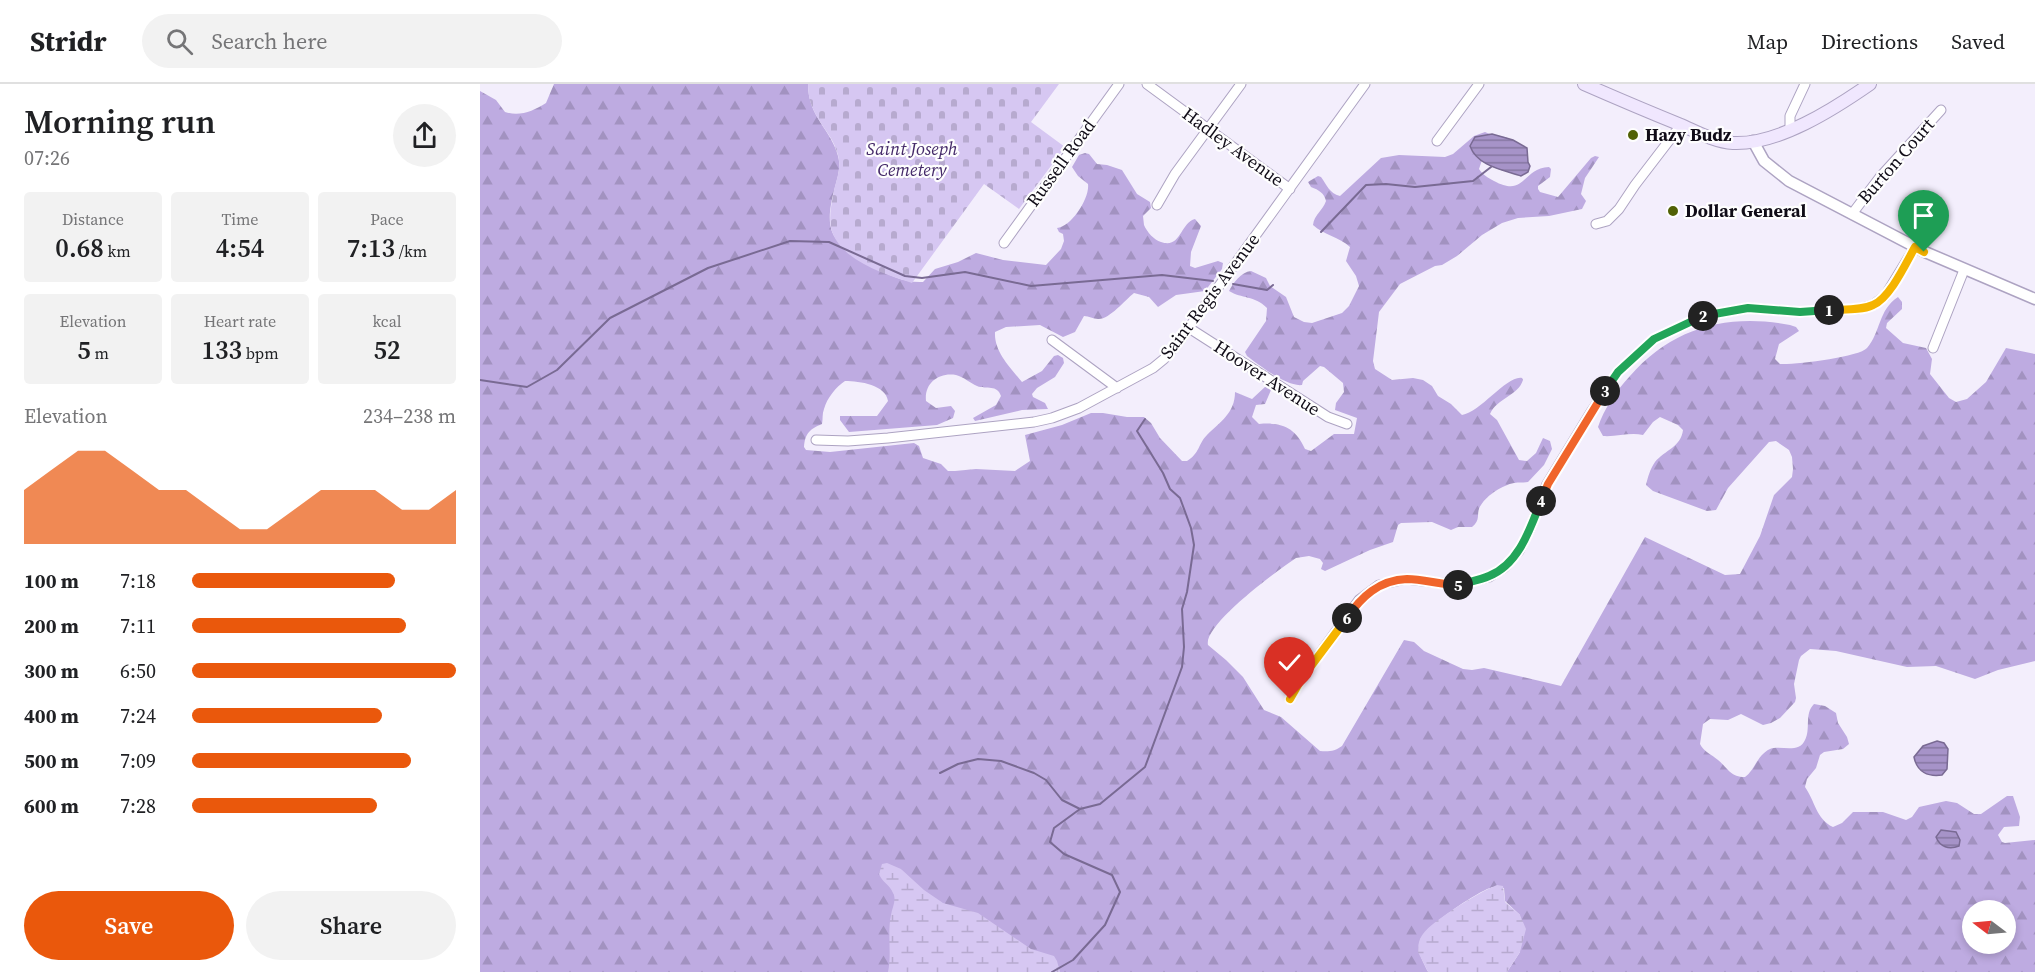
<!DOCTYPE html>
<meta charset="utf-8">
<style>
:root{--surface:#fff;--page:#f2f2f2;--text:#202124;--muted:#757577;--line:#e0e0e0;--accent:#ea580c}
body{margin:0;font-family:"Source Serif 4",serif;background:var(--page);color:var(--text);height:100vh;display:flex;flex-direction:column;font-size:22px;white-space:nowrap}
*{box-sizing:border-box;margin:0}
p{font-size:20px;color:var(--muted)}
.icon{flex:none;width:33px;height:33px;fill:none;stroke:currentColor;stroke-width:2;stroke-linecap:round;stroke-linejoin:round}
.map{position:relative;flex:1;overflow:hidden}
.sheet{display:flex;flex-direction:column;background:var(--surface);width:480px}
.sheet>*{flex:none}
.needle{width:39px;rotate:286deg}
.tools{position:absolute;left:1482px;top:816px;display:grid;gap:12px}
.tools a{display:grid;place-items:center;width:54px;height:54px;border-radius:50%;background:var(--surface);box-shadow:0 3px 9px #0003;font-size:30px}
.pin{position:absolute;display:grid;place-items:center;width:51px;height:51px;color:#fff;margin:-62px -26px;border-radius:50% 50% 50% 0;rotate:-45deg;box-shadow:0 0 6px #0007}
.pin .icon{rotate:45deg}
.km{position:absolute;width:30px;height:30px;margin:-15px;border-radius:50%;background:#222;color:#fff;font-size:16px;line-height:30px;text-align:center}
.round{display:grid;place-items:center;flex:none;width:63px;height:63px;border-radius:32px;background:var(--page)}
.headline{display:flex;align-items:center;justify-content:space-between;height:102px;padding:0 24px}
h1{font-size:33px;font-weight:600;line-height:45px}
.metrics{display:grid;grid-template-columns:repeat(3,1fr);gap:9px;height:102px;padding:6px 24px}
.metrics div{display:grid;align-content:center;border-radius:6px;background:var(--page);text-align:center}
.metrics b{font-size:26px;font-weight:600}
.metrics small{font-size:16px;font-weight:400}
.metrics p{font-size:16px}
.chart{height:168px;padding:12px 24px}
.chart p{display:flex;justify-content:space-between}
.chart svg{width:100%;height:108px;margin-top:6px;fill:var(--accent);opacity:.7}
.action{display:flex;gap:12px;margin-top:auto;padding:12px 24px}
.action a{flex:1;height:69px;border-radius:36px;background:var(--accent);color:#fff;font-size:24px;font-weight:600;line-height:69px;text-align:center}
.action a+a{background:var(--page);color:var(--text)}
ul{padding:0 24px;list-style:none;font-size:20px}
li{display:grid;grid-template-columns:96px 72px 1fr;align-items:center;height:45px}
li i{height:15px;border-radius:8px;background:var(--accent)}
header{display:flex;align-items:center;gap:36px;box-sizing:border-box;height:84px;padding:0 30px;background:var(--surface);border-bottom:2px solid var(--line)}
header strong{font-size:28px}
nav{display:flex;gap:33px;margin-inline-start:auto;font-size:21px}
.search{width:420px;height:54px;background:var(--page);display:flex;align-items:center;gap:15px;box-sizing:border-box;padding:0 21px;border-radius:33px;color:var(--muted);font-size:22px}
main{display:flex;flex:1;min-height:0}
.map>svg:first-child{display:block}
.forest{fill:url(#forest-firs);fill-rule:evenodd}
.wetland{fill:url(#wetland-marsh)}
.cemetery{fill:url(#cemetery-stones)}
.water{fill:url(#water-rules);stroke:#796a93;stroke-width:1.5}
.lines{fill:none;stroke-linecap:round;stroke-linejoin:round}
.stream{stroke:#796a93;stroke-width:2}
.minor-casing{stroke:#ada3c2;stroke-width:11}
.tertiary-casing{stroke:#ada3c2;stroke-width:13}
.secondary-casing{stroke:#ada3c2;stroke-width:14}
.minor{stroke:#fff;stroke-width:9}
.tertiary{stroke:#fff;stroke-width:10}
.secondary{stroke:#f0e7fe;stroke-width:12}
.split-1-casing{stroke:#fff;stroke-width:12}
.split-2-casing{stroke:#fff;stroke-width:12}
.split-3-casing{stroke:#fff;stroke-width:12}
.split-4-casing{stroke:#fff;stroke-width:12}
.split-5-casing{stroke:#fff;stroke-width:12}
.split-6-casing{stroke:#fff;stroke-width:12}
.split-7-casing{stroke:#fff;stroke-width:12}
.split-1{stroke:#f5b400;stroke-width:8}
.split-2{stroke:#22a559;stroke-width:8}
.split-3{stroke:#22a559;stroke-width:8}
.split-4{stroke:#f0652b;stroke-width:8}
.split-5{stroke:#22a559;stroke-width:8}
.split-6{stroke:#f0652b;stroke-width:8}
.split-7{stroke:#f5b400;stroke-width:8}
.poi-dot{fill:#516105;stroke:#fefefe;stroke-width:2}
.labels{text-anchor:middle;stroke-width:4.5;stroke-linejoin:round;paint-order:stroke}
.poi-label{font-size:18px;font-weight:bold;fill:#100c17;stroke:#fefefe;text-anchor:start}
.street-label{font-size:18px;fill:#100c17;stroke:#fefefe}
.park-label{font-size:18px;font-style:italic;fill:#442969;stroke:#fefefe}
</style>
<header>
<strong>Stridr</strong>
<div class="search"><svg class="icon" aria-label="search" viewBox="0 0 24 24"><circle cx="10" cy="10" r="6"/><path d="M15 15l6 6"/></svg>Search here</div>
<nav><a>Map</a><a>Directions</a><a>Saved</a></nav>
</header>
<main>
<section class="sheet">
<div class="headline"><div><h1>Morning run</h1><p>07:26</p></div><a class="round"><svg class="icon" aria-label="share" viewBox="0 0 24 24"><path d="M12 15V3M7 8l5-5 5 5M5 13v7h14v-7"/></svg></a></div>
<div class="metrics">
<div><p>Distance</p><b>0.68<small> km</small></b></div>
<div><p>Time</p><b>4:54</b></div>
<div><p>Pace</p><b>7:13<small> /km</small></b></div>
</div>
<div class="metrics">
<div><p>Elevation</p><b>5<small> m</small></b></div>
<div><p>Heart rate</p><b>133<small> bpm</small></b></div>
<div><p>kcal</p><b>52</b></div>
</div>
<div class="chart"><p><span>Elevation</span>234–238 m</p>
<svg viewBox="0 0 160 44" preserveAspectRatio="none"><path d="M0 44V22L10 14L20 6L30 6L40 14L50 22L60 22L70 30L80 38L90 38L100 30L110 22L120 22L130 22L140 30L150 30L160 22V44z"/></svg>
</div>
<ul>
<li><b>100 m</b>7:18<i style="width:77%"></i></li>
<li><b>200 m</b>7:11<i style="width:81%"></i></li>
<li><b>300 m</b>6:50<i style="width:100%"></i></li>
<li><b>400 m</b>7:24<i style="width:72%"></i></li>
<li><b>500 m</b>7:09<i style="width:83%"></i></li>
<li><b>600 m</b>7:28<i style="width:70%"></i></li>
</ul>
<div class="action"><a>Save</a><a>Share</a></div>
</section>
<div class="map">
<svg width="1555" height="888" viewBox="0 0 1555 888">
<defs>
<pattern id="forest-firs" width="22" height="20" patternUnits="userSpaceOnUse" patternTransform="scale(1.5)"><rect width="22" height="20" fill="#beabe1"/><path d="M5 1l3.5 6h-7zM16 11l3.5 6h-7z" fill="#a292c0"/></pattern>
<pattern id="wetland-marsh" width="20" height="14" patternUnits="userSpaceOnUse" patternTransform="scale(1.5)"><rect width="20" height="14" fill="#d6c7f2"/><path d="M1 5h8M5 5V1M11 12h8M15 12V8" fill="none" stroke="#b7aacf"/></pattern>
<pattern id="cemetery-stones" width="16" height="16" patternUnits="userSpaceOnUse" patternTransform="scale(1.5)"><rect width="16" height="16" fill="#d6c7f2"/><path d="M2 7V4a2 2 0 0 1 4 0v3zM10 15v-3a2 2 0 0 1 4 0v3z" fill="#b7aacf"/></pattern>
<pattern id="water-rules" width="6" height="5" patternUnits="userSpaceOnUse" patternTransform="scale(1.5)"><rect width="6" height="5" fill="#a693c8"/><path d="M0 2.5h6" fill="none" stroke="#8676a1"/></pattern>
</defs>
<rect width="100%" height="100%" fill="#f3eefc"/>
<!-- forest -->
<path class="forest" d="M 74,0 L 328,0 C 328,33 351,45 358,72 C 361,83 358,92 355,103 C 342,151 353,158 391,181 C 407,191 425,199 443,198 L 455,185 L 478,178 L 496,169 L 523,176 L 566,181 L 581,165 L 584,157 L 583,150 L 579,148 L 577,144 C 591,143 610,114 608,100 L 598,92 L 592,83 L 599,71 L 605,69 L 609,70 L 617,80 L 627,81 L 642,86 L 657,110 L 670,118 L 671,124 L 663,132 L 664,141 C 667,148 674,156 681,158 C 701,165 700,139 715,135 L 721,142 L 711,168 L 710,182 L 715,184 L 738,177 L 743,179 L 742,185 L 725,207 L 696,211 L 678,223 L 669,213 L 654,209 C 645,216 629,236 618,235 C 613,235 609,232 604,232 L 595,248 L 583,253 L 560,241 L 526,243 L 515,248 C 514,268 530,283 542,298 L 562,287 L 574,272 L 578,271 L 583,274 L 584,279 L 575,293 L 557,304 L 552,310 L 553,313 L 565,319 L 568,325 L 542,326 L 495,337 L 493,334 L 516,321 L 521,312 C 517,300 507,306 497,302 C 490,299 484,293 476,291 C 459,288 444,299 446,317 L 456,324 L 471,322 L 475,327 L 473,334 L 457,341 L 369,348 L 360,336 L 360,332 L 397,332 L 408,317 C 406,301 380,297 365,297 C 356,303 347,314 344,325 C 342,330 343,335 342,340 C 330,345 325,349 324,363 L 326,366 L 350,368 L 434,359 L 439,362 L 443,374 L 461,380 L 468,387 L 475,387 L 496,385 L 535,387 L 550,377 L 545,351 L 582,341 L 611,329 L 623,329 L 647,333 L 664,333 L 671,339 L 680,354 L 702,377 L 707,377 C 720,369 718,360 727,351 C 740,338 755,329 755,308 L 772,315 L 786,302 L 791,306 L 785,320 L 776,321 L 772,333 L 779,340 C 802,338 815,343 825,365 L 831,367 L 854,350 L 874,350 L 877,334 L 855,326 L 856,319 L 864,308 L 863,299 L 844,283 L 840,282 L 823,297 L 822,301 C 807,303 779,281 767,272 L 765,268 L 786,237 L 787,224 C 774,211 762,215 749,207 C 753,199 761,188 771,187 L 786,194 L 790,202 L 806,213 L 814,233 L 824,238 L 832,239 L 862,229 L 869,222 L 879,202 L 876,192 L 866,177 L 870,163 C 859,153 844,151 833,141 C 834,131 843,126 846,117 C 844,109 839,106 831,103 L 828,98 L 838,92 L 841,93 C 847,101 849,109 860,112 L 901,74 L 919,71 L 965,73 L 973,70 L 994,52 L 1005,48 C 1014,53 1025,50 1032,57 L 1002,76 L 999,85 C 1002,90 1008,94 1014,97 C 1046,114 1042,84 1069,83 L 1071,85 L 1070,93 L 1058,102 L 1058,105 L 1060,108 L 1078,113 L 1111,74 L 1115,72 L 1119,73 L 1105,94 L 1101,110 L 1106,117 L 1102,125 L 1069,132 L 1038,134 L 1022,139 L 1002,151 L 977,172 L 962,181 L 955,182 L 920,200 L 899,228 L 893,277 L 895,285 L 912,296 L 933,294 L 943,296 L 952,302 L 958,312 L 971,320 L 982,331 C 1001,328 1027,291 1042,294 L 1043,296 C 1038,312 1017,314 1010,330 L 1017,336 L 1039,376 L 1047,377 L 1056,369 L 1063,354 L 1070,357 L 1072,365 L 1064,381 L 1048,398 C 1043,399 1039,398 1034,399 C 1023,401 1007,411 1001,421 C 995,429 1002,435 992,443 L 978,443 L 971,446 L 952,438 L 921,439 L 918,441 L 913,458 L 890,466 L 845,487 L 841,485 L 843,479 L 840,475 L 829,472 L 816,474 C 798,486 723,541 728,561 L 746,576 L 763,593 L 784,626 L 801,633 L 840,667 C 849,668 855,667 862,662 L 924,556 L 934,558 L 944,567 L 983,585 L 992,586 L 1004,584 L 1081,602 L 1165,453 L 1245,491 L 1260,490 L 1280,452 L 1294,411 L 1312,393 L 1313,385 L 1312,373 L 1309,366 L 1296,357 L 1289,358 L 1248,404 L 1236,426 L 1227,427 L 1173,407 L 1166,401 C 1168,393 1170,385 1175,378 C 1185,366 1201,363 1203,346 L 1198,341 L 1180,333 L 1173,338 L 1163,351 C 1150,348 1137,353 1123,352 L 1118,343 C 1124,325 1136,307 1150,292 C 1192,244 1247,229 1310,241 L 1316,243 L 1319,247 L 1299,260 L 1295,275 L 1300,280 C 1315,281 1379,273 1387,264 C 1401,248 1398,226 1418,213 L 1422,218 L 1422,225 L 1407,239 L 1406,244 L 1423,259 L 1446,264 L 1452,275 L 1450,290 L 1469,314 L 1476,318 L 1487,315 L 1506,298 L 1526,264 L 1555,270 L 1555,577 L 1518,586 L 1495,595 L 1456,582 L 1427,583 L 1356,567 L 1330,565 L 1321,572 L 1319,576 L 1314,600 L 1316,614 L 1315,618 L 1300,634 L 1291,639 L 1283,641 L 1261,630 L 1248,636 L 1230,635 L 1223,640 L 1220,660 C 1224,668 1231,670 1238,676 C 1248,684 1250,693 1265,693 C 1275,686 1277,671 1290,665 C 1301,661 1319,670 1325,656 C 1331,645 1324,630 1334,620 L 1345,622 L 1356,629 L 1358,639 L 1367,653 L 1369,660 L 1363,665 L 1344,668 L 1340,671 L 1336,684 L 1327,695 L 1325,703 C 1335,717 1336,735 1353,743 L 1362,739 L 1373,728 L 1403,728 L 1426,736 L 1432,733 L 1439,723 L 1466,717 L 1477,719 L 1494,730 L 1501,730 L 1527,712 L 1533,712 L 1540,733 L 1539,742 L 1524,743 L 1518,751 L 1522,758 L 1525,759 L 1555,756 L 1555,888 L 1027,888 L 1040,868 L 1040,831 L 1025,817 L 1024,804 C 1020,804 1014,802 1010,804 C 997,808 943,844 940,857 C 937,869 943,877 948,888 L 0,888 L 0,7 L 16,16 L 25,28 C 40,33 53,27 66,19 ZM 1492,826 L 1526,826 L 1526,860 L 1492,860 Z"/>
<!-- wetland -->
<path class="wetland" d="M 407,779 L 421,785 L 444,806 L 463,819 L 498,829 L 551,865 L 574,872 L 577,877 L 580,888 L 408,888 C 412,869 407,850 411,831 C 412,824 417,816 413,809 C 410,801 402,798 399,790 L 402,780 Z
M 1017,801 L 1023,802 L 1025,818 L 1040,831 L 1046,845 L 1040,868 L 1027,888 L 948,888 L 938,868 C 938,861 939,855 943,850 C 953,836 1001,807 1017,801 Z"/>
<!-- cemetery -->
<path class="cemetery" d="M 328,0 L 579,0 L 551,38 L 585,63 L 539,125 L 504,100 L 432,199 C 404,190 359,176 351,144 C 349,133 351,122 353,112 C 355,98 362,86 358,71 C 351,44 328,34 328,0 Z"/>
<!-- water -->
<path class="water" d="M 1012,50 L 1033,56 L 1047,64 L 1048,78 L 1050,82 L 1048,88 L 1041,92 C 1023,86 997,82 990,62 L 995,53 Z
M 1457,657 L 1464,659 L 1468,665 L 1467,685 L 1462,691 C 1448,693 1437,688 1434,673 L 1443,662 Z
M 1461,746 L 1476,748 L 1480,756 L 1479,762 C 1469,766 1460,763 1456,753 Z"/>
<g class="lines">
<!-- stream -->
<path class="stream" d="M 841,148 L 886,101 L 906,100 L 935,103 L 993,97 L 1011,83
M 753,200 L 787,206 L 793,201
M 0,296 L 47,303 L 77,286 L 130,234 L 228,184 L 310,157 L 349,158 L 425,192 L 442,194 L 485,188 L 551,202 L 682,191 L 733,197
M 460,689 L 478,680 L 498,675 L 521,677 L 554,689 L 566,696 L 582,716 L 600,725
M 572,888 L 593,876 L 625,841 L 640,808 L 632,791 L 584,770 L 570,758 L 574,744 L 600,725 L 620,720 L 665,683 L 702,583 L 704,563 L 702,525 L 707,508 L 714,461 L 711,444 L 700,414 L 690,405 L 683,389 L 657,347 L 665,335"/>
<defs>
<path id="minor" d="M 667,0 L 810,105
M 1310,45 L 1310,32 L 1325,0
M 957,57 L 999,0
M 677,121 L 695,90 L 761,0
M 1372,130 L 1400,93 L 1461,26
M 1116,140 L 1127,137 L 1139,125 L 1155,101 L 1201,41
M 524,159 L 639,0
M 709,244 L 848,333 L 867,340
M 572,256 L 637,304
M 1453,264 L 1484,186
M 336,356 L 368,357 L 408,354 L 554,338 L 572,334 L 599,324 L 673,284 L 684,275 L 700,256 L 885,0
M 810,615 L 822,594 L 879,516 L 899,501 L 926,495 L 977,501 L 1009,493 L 1025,483 L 1039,467 L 1050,445 L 1067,400 L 1111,328 L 1138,288 L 1174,255 L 1223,232 L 1268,224 L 1320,228 L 1378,225 L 1393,221 L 1405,212 L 1435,163"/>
<path id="tertiary" d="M 1273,57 L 1284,77 L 1309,97 L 1445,168 L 1555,215"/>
<path id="secondary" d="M 1104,0 C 1136,14 1169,28 1201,41 C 1217,48 1235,58 1253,59 C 1298,61 1354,25 1390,0"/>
</defs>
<!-- minor casing -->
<use href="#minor" class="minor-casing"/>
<!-- tertiary casing -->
<use href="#tertiary" class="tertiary-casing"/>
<!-- secondary casing -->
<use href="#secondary" class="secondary-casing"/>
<!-- minor -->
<use href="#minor" class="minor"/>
<!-- tertiary -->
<use href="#tertiary" class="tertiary"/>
<!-- secondary -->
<use href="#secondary" class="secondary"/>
</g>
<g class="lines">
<defs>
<path id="split-1" d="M 1349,226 C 1363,225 1380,227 1393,221 C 1410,214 1426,179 1435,163 L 1444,168"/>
<path id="split-2" d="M 1223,232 L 1268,224 L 1320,228 L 1349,226"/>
<path id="split-3" d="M 1125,307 L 1138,288 L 1174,255 L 1223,232"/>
<path id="split-4" d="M 1061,417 L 1068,400 L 1125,307"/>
<path id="split-5" d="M 978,501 C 988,498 1000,496 1009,492 C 1039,480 1050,445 1061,417"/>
<path id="split-6" d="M 867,534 C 881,513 899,496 927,495 C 944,495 961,501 978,501"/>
<path id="split-7" d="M 810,615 L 822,594 L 867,534"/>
</defs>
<!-- split-1 casing -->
<use href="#split-1" class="split-1-casing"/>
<!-- split-2 casing -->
<use href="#split-2" class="split-2-casing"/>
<!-- split-3 casing -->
<use href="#split-3" class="split-3-casing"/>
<!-- split-4 casing -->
<use href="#split-4" class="split-4-casing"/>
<!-- split-5 casing -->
<use href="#split-5" class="split-5-casing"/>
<!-- split-6 casing -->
<use href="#split-6" class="split-6-casing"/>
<!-- split-7 casing -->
<use href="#split-7" class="split-7-casing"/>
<!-- split-1 -->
<use href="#split-1" class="split-1"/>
<!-- split-2 -->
<use href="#split-2" class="split-2"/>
<!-- split-3 -->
<use href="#split-3" class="split-3"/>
<!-- split-4 -->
<use href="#split-4" class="split-4"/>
<!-- split-5 -->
<use href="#split-5" class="split-5"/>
<!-- split-6 -->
<use href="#split-6" class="split-6"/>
<!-- split-7 -->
<use href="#split-7" class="split-7"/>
</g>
<!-- markers -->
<g class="poi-dot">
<circle cx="1153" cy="51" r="6"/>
<circle cx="1193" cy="127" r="6"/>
</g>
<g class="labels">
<!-- poi labels -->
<g class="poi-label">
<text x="1165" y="57">Hazy Budz</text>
<text x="1205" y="133">Dollar General</text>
</g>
<!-- street labels -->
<g class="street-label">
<text transform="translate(753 63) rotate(36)" y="6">Hadley Avenue</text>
<text transform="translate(1416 77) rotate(-49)" y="6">Burton Court</text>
<text transform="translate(581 79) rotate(-54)" y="6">Russell Road</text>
<text transform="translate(730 212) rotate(-53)" y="6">Saint Regis Avenue</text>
<text transform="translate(787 294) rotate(33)" y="6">Hoover Avenue</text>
</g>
<!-- park labels -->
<g class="park-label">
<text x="432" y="71">Saint Joseph<tspan x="432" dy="21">Cemetery</tspan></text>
</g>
</g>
</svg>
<div class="tools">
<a><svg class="needle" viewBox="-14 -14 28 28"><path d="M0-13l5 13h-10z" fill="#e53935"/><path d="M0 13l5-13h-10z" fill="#757577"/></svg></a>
</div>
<div class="pin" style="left:1444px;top:168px;background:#1e9e55"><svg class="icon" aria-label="arrive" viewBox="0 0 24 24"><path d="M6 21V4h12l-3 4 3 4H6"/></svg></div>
<div class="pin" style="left:810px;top:615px;background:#d93025"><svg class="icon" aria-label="check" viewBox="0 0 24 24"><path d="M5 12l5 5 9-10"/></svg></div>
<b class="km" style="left:1349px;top:226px">1</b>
<b class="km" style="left:1223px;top:232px">2</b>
<b class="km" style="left:1125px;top:307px">3</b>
<b class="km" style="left:1061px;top:417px">4</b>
<b class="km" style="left:978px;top:501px">5</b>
<b class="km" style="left:867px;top:534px">6</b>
</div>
</main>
